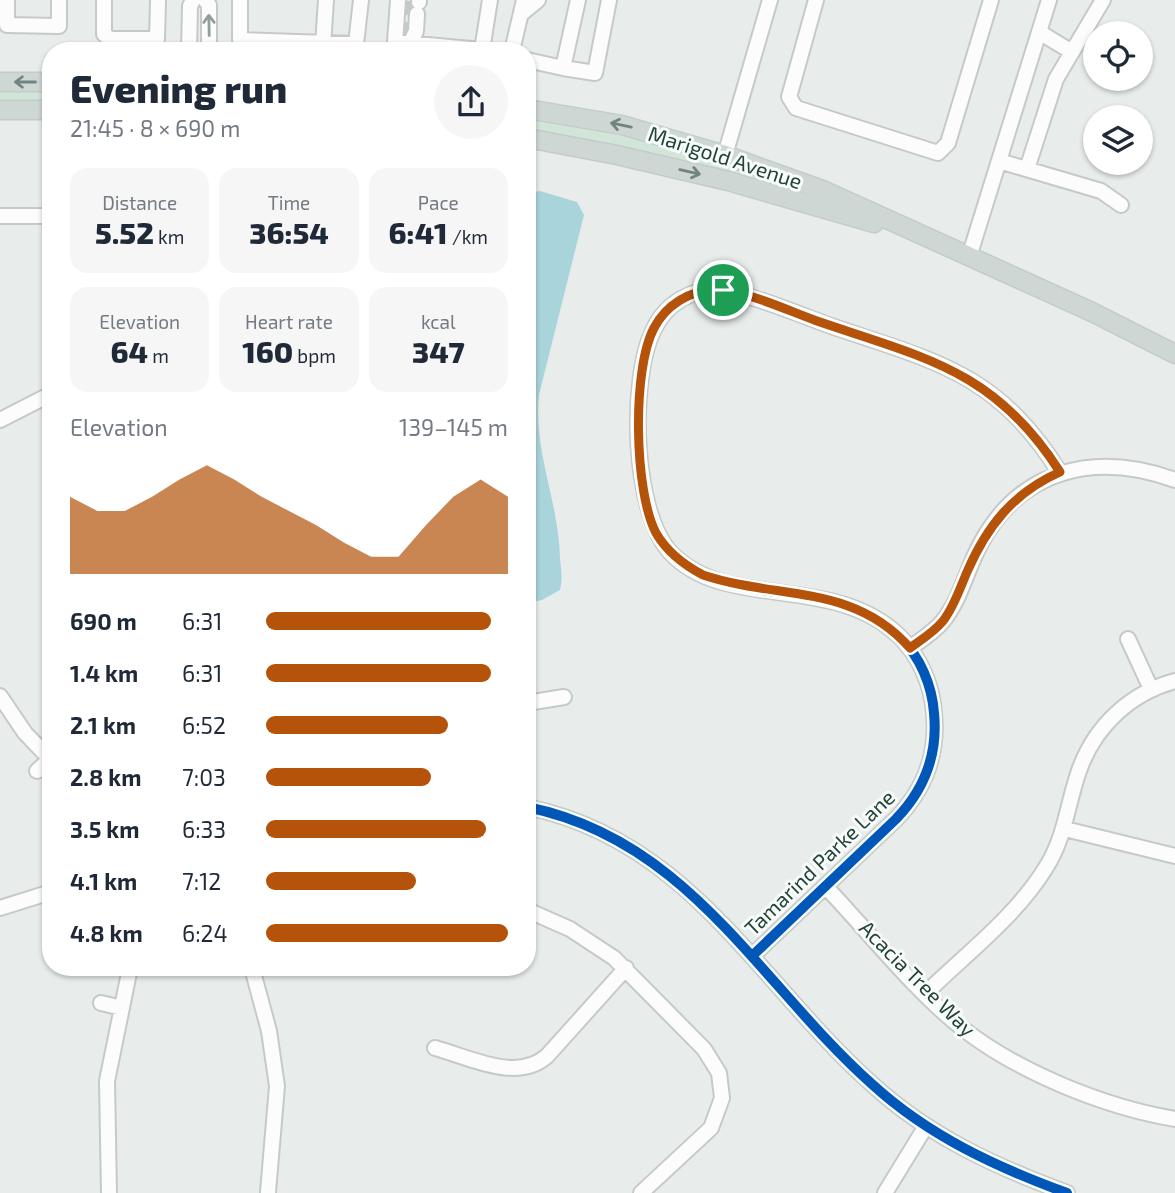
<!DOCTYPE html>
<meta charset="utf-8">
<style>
:root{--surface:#fff;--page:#f6f6f7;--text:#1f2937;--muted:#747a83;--accent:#b45309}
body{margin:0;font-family:"Exo 2",sans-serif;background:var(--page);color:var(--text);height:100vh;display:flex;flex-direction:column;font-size:26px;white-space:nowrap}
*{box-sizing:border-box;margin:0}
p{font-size:23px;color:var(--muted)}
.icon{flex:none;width:38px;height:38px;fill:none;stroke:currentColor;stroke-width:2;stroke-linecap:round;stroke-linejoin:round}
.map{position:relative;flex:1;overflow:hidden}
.side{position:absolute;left:42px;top:42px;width:494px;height:934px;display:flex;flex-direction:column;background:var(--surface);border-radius:28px;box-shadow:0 2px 5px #0004}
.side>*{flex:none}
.tools{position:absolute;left:1083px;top:21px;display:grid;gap:14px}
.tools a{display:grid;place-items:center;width:70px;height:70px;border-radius:50%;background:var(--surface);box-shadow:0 2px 5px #0004;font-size:35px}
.pin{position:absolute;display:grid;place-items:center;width:60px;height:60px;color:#fff;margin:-30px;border:4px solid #fff;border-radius:50%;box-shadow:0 2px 7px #0007}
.round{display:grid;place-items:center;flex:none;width:74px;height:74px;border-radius:37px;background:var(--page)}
.head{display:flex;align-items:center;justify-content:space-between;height:119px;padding:0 28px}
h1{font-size:38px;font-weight:800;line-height:52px}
.stats{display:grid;grid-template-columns:repeat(3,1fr);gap:10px;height:119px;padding:7px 28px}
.stats div{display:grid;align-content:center;border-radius:18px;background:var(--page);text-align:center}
.stats b{font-size:30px;font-weight:800}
.stats small{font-size:19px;font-weight:400}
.stats p{font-size:19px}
.chart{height:196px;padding:14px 28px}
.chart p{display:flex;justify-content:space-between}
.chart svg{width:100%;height:126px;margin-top:7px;fill:var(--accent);opacity:.7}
ul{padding:0 28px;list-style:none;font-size:23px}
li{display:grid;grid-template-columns:112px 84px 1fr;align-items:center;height:52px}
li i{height:18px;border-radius:9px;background:var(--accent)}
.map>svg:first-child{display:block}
.green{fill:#d1e6d8}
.water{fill:#a9d4db}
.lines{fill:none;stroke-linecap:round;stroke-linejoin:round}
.minor-tunnel{stroke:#c1cbc8;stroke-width:14;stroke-dasharray:14 7;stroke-linecap:butt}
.minor-casing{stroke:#c5cac8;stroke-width:18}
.major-casing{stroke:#c3ccc9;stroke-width:21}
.minor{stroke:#fcfcfc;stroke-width:14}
.major{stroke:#cfd7d5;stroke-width:18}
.cycleway-casing{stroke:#f7fbf9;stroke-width:15}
.cycleway{stroke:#0057b8;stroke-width:10}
.oneway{stroke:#909f9b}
.oneway2{stroke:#718580}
.route-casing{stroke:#fff;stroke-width:14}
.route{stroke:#b45309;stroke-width:9}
.labels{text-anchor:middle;stroke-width:6;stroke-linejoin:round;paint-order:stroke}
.street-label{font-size:21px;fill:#24423a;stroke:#f7fbf9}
</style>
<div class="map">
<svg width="1175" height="1193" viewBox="0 0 1175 1193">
<rect width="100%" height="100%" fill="#e8edeb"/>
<!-- green -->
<path class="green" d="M 0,88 L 51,88 L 51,103 L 0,104 Z
M 527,116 L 621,131 L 724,160 L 855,211 L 527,132 Z"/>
<!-- water -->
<path class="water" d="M 540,191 L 577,202 L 584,215 L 539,395 C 533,450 559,503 560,558 C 561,570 563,578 560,590 L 542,600 L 527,603 L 527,193 Z"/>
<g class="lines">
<!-- minor-tunnel -->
<path class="minor-tunnel" d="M 410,1 L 408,29 L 410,38"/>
<defs>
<path id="minor" d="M 7,0 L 7,25 L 59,26 L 59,0
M 104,0 L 104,34 L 110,39 L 157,39 L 158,0
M 205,0 L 209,5 L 209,51
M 240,0 L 240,40 L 356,44 L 361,0
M 398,0 L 395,42 L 482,50 L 490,0
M 578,0 L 563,68 L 595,73 L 609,0
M 816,0 L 789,97 L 796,108 L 938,153 L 948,143 L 991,0
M 419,2 L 419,0
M 521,14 L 538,0
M 1039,32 L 1072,52
M 410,44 L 416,31 L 417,14
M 323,45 L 326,0
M 189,51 L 190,6 L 193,0
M 512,51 L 524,0
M 527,60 L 563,68
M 725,155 L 770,0
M 999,161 L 1101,191 L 1121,205
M 1027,169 L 1056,79 L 1103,0
M 0,216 L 51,216
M 969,257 L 1049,0
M 0,420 L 51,394
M 1128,639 L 1151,689
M 910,648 C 921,640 934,632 943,621 C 961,599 967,568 981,543 C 1022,467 1098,452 1175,480
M 0,696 L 25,733 L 51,760
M 527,703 L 564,697
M 37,771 L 51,758
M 527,807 C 690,840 759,984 873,1085 C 929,1136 996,1167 1067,1193
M 1065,829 L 1175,856
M 825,886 C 868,931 914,990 962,1028 C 1018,1072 1104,1107 1175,1119
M 0,908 L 51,892
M 527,910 L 570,929 L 614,958 L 704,1049 L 719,1073 L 722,1098 L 711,1128 L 641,1193
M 752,956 L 896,819 C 924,790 938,754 934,713 C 932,685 920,657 900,637 C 834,572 727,612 671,553 C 632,512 629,378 654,329 C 666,303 694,287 723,290 C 761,298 798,314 834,327 C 938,362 998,374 1060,473
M 252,968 L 269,1031 L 277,1086 L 268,1192
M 926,993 C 966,954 1015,917 1045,869 C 1066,837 1067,803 1080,768 C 1096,725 1131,693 1175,681
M 101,1003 L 122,1008
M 435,1048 C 469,1057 517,1083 547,1056 L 626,968
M 109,1193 L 107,1081 L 130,968
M 885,1193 L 926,1126"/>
<path id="major" d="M 0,82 L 51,82
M 527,109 L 622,125 L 725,155 L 825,191 L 1092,312 L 1175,354
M 0,110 L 51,110
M 527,138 L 617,155 L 728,181 L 874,223"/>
</defs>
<!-- minor casing -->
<use href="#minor" class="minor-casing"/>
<!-- major casing -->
<use href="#major" class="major-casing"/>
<!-- minor -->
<use href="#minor" class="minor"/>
<!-- major -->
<use href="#major" class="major"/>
<defs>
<path id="cycleway" d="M 527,807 C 690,840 759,984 873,1085 C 929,1136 996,1167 1067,1193
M 752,956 L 896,819 C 924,790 938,754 934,713 C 932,685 920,657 900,637 C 834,572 727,612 671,553 C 632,512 629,378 654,329 C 666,303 694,287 723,290 C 761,298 798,314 834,327 C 938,362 998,374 1060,473"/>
</defs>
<!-- cycleway casing -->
<use href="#cycleway" class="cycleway-casing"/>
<!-- cycleway -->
<use href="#cycleway" class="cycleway"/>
</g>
<!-- one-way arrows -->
<defs><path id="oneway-shaft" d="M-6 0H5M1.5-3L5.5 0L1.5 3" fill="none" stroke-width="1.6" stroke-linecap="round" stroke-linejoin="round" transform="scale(1.75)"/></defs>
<use class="oneway" href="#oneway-shaft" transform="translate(209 25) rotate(-91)"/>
<g class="oneway2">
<use href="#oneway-shaft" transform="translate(25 82) rotate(180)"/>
<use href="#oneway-shaft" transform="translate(621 125) rotate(-168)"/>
<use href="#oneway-shaft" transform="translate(690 172) rotate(13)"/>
</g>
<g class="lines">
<defs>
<path id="route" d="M 715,289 C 749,292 784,309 817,321 C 925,358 995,370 1060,472 C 1013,493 987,526 967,572 C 960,588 954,607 943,621 C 934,632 921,640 910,648 C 853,583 778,600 703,575 C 684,565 667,552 656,533 C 634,491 632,369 654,328 C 666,305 689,291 715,289 Z"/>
</defs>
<!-- route casing -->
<use href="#route" class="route-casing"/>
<!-- route -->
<use href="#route" class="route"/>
</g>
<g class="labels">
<!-- street labels -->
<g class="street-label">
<text transform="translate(725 158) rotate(18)" y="7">Marigold Avenue</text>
<text transform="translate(820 863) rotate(-44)" y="7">Tamarind Parke Lane</text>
<text transform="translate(917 979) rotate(45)" y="7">Acacia Tree Way</text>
</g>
</g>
</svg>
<div class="tools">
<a><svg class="icon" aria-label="locate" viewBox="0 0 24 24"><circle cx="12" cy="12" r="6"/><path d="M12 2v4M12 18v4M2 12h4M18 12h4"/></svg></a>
<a><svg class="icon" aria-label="layers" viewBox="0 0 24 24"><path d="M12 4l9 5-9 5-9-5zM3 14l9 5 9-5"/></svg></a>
</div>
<div class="pin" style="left:723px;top:290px;background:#1e9e55"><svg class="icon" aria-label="arrive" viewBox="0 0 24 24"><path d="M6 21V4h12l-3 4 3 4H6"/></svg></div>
<section class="side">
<div class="head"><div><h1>Evening run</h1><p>21:45 · 8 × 690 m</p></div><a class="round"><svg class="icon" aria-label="share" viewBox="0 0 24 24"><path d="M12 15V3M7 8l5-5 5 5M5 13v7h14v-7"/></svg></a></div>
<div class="stats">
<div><p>Distance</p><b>5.52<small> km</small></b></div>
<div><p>Time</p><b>36:54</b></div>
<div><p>Pace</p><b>6:41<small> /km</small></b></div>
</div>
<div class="stats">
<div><p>Elevation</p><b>64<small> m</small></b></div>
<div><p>Heart rate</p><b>160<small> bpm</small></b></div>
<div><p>kcal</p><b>347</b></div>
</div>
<div class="chart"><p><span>Elevation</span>139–145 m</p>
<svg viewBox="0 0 160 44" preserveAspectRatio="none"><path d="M0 44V17L10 22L20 22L30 17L40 11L50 6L60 11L70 17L80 22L90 27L100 33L110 38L120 38L130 27L140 17L150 11L160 17V44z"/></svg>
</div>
<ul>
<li><b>690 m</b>6:31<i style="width:93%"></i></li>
<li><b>1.4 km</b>6:31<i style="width:93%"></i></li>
<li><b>2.1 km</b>6:52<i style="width:75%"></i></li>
<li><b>2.8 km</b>7:03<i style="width:68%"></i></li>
<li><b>3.5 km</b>6:33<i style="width:91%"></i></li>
<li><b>4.1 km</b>7:12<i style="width:62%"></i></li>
<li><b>4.8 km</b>6:24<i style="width:100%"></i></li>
</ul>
</section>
</div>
